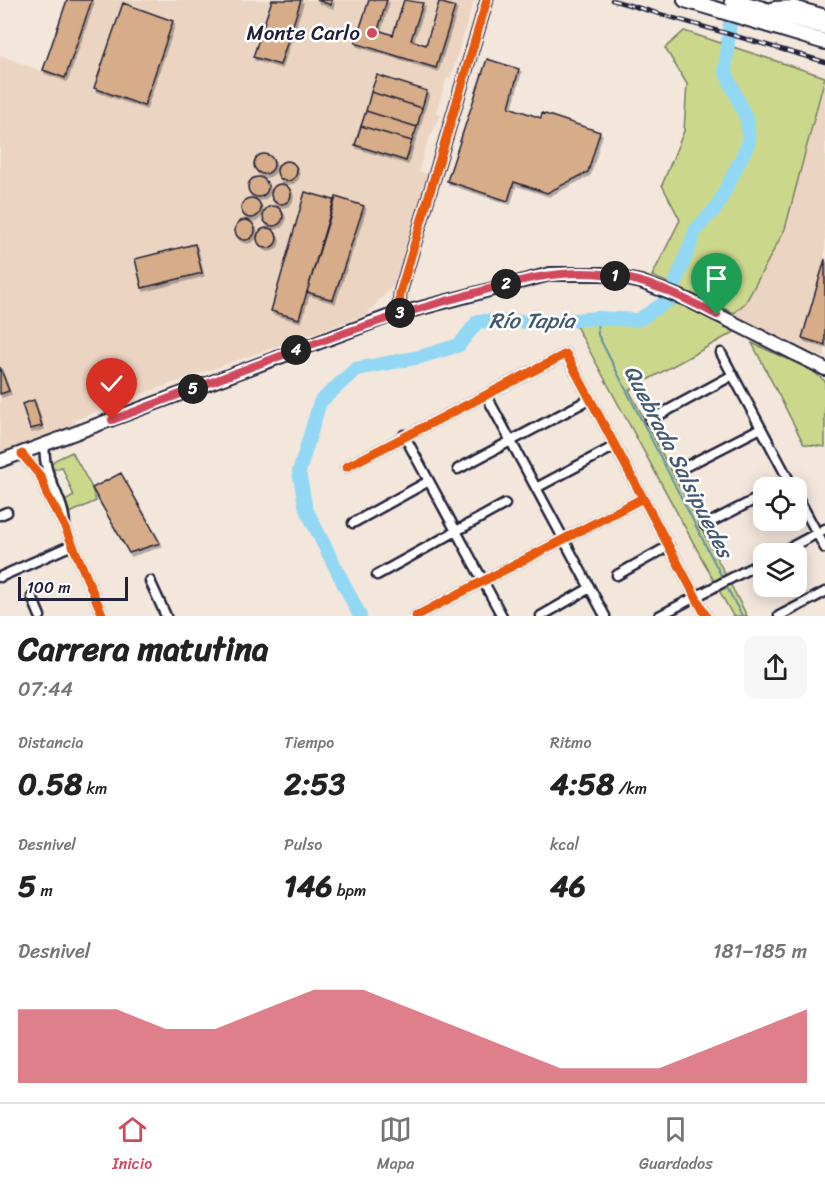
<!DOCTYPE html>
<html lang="es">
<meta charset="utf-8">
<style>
:root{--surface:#fff;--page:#f6f6f6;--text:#222;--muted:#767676;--line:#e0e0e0;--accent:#d1495b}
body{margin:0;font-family:Sriracha,sans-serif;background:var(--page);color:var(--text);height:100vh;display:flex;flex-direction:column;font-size:22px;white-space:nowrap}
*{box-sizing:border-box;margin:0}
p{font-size:20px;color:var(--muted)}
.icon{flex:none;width:33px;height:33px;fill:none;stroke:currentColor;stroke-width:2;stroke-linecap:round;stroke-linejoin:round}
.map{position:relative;height:616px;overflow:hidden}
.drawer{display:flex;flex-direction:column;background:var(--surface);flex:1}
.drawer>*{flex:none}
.controls{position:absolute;left:753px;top:477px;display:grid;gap:12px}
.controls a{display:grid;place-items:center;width:54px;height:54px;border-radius:12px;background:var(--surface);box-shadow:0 3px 15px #0003;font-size:30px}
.scale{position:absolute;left:18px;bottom:15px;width:110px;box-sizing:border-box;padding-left:6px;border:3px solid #22223b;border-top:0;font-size:16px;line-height:21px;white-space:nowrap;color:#22223b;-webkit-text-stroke:4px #fff;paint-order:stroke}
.pin{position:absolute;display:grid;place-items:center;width:51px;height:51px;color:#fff;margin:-62px -26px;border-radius:50% 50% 50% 0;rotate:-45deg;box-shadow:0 0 6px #0007}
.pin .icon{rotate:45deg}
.km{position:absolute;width:30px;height:30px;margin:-15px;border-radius:50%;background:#222;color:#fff;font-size:16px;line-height:30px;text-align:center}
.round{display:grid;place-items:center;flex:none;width:63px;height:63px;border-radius:12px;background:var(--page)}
.summary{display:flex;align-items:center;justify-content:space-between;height:102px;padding:0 18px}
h1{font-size:33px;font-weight:700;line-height:45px}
.stats{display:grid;grid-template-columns:repeat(3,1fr);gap:9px;height:102px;padding:6px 18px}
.stats div{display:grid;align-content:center}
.stats b{font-size:30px;font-weight:700}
.stats small{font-size:16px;font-weight:400}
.stats p{font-size:16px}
.chart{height:168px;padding:12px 18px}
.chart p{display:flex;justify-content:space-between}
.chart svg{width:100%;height:108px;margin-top:6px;fill:var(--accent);opacity:.7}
.dock{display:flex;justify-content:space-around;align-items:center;height:84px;border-top:2px solid var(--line);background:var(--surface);font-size:16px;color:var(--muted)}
.dock a{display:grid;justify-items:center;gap:3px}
.dock .selected{color:var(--accent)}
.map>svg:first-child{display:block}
.built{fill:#ebd5c2}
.green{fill:#cbd88c;stroke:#767d64;stroke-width:1.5}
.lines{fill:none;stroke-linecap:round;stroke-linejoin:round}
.stream{stroke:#658faa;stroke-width:2}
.river{stroke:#92d8f4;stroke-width:14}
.building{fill:#d7ac88;stroke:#22223b;stroke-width:1.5;filter:url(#shadow)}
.minor-casing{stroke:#22223b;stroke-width:13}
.tertiary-casing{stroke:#22223b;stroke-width:15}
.secondary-casing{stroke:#22223b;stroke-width:16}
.primary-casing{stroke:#22223b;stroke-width:18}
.minor{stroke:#fff;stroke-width:8}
.tertiary{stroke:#fff;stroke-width:10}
.secondary{stroke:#fff;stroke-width:12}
.primary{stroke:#fff;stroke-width:14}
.rail-casing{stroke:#22223b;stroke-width:4.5}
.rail{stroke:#fff;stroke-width:2;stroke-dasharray:7;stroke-linecap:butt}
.cycleway-casing{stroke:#fff;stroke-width:13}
.cycleway{stroke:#e8590c;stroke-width:9}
.route-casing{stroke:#fff;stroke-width:12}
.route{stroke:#d1495b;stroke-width:8}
.poi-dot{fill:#d1495b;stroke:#fff;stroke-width:2}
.labels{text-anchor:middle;stroke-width:5;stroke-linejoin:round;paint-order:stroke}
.poi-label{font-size:21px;fill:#22223b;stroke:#fff;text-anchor:end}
.water-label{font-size:22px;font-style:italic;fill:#445972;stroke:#fff}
</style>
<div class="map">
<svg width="825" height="616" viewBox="0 0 825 616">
<defs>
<filter id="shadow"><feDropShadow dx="2" dy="3" stdDeviation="0" flood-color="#0004"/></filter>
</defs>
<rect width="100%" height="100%" fill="#f3e6db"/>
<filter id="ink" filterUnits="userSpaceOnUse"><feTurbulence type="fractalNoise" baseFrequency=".0167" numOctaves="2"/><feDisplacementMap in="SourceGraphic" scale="12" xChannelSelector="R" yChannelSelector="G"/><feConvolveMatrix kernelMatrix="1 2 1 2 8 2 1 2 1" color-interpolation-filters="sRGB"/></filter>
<g filter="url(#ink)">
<!-- built -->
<path class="built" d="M 67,0 L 474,0 L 450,79 L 447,78 L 436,112 L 441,115 L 426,145 L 419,171 L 427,174 L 394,285 L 366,315 L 150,391 L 72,421 L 81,424 L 0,453 L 0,55 L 42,71 Z
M 825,81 L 825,358 L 761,329 L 734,313 L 746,302 L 785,229 Z"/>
<!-- green -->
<path class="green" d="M 684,31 L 825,77 L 785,229 L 746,302 L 734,313 L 652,276 L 680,220 L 662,185 L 684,131 L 687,84 L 665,48 Z
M 680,300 L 738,330 L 629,390 L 747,616 L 733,616 L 575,324 L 644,319 Z
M 752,343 L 811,370 L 825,381 L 825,447 L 804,444 Z
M 72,452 L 91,486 L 96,501 L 70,513 L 65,501 L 74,496 L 62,467 L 50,471 L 49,466 L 55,460 Z"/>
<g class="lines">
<!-- stream -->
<path class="stream" d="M 597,318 L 598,335 L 723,579
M 725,584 L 742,616"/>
<!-- river -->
<path class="river" d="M 360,616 L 306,509 L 299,472 L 320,402 L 356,369 L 420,357 L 459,345 L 478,321 L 554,322 L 597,318 L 638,320 L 669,300 L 696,229 L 717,207 L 749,142 L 747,120 L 725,71 L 730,24 L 736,5"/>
</g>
<!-- building -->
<path class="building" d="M 67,0 L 92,0 L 65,78 L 43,70 Z
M 272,0 L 301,0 L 280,65 L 253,57 Z
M 317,0 L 332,0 L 331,5 Z
M 369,0 L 387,0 L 378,30 L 393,35 L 404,0 L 423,3 L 411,40 L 426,45 L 439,2 L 455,7 L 436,68 L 355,43 Z
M 123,3 L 173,21 L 144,106 L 94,88 Z
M 487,59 L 519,69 L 509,107 L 541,118 L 542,113 L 600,132 L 588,172 L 547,193 L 514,182 L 508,201 L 447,181 Z
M 377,75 L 427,91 L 422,108 L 371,92 Z
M 371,92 L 422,108 L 417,127 L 366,111 Z
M 366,111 L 417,127 L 412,141 L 361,126 Z
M 361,126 L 412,141 L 406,161 L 355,145 Z
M254 164a10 10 0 1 1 20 0a10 10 0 1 1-20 0Z
M277 171a10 10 0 1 1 20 0a10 10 0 1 1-20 0Z
M248 187a10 10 0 1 1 20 0a10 10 0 1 1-20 0Z
M271 194a10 10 0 1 1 20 0a10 10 0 1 1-20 0Z
M 305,192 L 334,200 L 299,319 L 271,311 Z
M 336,197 L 364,206 L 333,300 L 307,292 Z
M241 208a10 10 0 1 1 20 0a10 10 0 1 1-20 0Z
M263 216a10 10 0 1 1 20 0a10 10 0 1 1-20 0Z
M235 230a10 10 0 1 1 20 0a10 10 0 1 1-20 0Z
M257 238a10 10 0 1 1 20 0a10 10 0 1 1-20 0Z
M 195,244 L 202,273 L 142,288 L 135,259 Z
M 825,259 L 825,345 L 802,338 Z
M 108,361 L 114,377 L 101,382 L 95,366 Z
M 0,367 L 9,391 L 0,394 Z
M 34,400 L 42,426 L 30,429 L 22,404 Z
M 121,473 L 160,543 L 129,553 L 92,488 Z"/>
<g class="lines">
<defs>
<path id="minor" d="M 721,353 L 793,488
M 486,395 L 605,616
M 650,420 L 733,375
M 404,435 L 502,616
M 45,445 C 41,476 65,497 65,527
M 22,454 L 41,477 L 47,495 L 65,527 L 103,616
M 346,467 L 566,354 L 706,616
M 458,469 L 590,399
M 679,470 L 761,428
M 536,488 L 615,446
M 777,488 L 789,481
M 796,494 L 825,548
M 0,515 L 7,512
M 353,523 L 429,481
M 705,525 L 764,495
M 778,554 L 825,529
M 377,575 L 505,504
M 617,575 L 669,546
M 0,577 L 72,545
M 150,581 L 166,616
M 32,597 L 40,616
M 416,616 L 643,498
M 541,616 L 590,588
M 659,616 L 764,561
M 779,616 L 825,592"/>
<path id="tertiary" d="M 399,313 L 400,293 L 487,0"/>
<path id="secondary" d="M 0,461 L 387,317 L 550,274 L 602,274 L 641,282 L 688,300 L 825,369"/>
<path id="primary" d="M 685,0 L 825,42
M 732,0 L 825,27
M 774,9 L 793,8 L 825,17"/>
</defs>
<!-- minor casing -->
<use href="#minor" class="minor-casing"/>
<!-- tertiary casing -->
<use href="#tertiary" class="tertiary-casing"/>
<!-- secondary casing -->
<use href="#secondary" class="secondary-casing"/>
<!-- primary casing -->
<use href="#primary" class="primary-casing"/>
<!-- minor -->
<use href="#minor" class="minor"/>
<!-- tertiary -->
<use href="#tertiary" class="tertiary"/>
<!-- secondary -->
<use href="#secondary" class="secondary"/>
<!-- primary -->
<use href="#primary" class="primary"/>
<defs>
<path id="rail" d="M 612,0 L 825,62"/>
</defs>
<!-- rail casing -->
<use href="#rail" class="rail-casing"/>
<!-- rail -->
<use href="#rail" class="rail"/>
<defs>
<path id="cycleway" d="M 399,313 L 400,293 L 487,0
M 22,454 L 41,477 L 47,495 L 65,527 L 103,616
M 346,467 L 566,354 L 706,616
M 416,616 L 643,498"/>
</defs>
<!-- cycleway casing -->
<use href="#cycleway" class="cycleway-casing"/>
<!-- cycleway -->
<use href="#cycleway" class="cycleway"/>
</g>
</g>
<g class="lines" filter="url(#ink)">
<defs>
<path id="route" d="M 112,420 C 229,376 344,328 464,296 C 509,283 554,269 602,274 C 643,278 681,296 717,315"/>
</defs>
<!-- route casing -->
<use href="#route" class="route-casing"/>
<!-- route -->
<use href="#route" class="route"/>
</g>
<!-- markers -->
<circle class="poi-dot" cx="372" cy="33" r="6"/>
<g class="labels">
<!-- poi labels -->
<g class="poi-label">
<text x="360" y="40">Monte Carlo</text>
</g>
<!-- water labels -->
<g class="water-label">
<text x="532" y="328">Río Tapia</text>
<text transform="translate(679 461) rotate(63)" y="8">Quebrada Salsipuedes</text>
</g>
</g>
</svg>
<div class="controls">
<a><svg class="icon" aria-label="locate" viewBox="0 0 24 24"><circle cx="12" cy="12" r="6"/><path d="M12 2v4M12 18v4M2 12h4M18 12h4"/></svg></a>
<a><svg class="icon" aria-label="layers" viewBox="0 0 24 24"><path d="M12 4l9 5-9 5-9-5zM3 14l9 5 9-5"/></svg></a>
</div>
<div class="scale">100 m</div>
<div class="pin" style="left:717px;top:315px;background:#1e9e55"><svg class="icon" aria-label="arrive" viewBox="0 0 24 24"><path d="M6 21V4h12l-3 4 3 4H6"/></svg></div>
<div class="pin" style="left:112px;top:420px;background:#d93025"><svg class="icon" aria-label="check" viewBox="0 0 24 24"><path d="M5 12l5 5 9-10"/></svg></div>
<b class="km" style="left:615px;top:276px">1</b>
<b class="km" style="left:506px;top:284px">2</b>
<b class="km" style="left:400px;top:313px">3</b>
<b class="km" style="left:296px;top:350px">4</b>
<b class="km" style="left:193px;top:389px">5</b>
</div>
<section class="drawer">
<div class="summary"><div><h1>Carrera matutina</h1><p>07:44</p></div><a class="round"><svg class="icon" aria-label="share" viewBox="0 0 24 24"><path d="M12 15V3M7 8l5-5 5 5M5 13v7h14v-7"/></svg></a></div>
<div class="stats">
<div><p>Distancia</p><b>0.58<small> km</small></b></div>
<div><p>Tiempo</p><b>2:53</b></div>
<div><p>Ritmo</p><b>4:58<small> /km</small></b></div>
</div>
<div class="stats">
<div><p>Desnivel</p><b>5<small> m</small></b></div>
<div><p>Pulso</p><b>146<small> bpm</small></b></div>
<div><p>kcal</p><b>46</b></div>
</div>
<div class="chart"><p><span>Desnivel</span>181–185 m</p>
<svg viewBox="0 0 160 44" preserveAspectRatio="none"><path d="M0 44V14L10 14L20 14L30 22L40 22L50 14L60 6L70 6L80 14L90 22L100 30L110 38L120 38L130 38L140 30L150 22L160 14V44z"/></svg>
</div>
</section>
<nav class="dock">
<a class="selected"><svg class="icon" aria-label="home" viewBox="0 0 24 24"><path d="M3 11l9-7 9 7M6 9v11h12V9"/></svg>Inicio</a>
<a><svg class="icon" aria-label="map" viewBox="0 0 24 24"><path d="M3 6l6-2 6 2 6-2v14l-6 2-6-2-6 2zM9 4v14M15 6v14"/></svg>Mapa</a>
<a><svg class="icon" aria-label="saved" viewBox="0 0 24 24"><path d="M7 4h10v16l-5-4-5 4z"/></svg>Guardados</a>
</nav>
